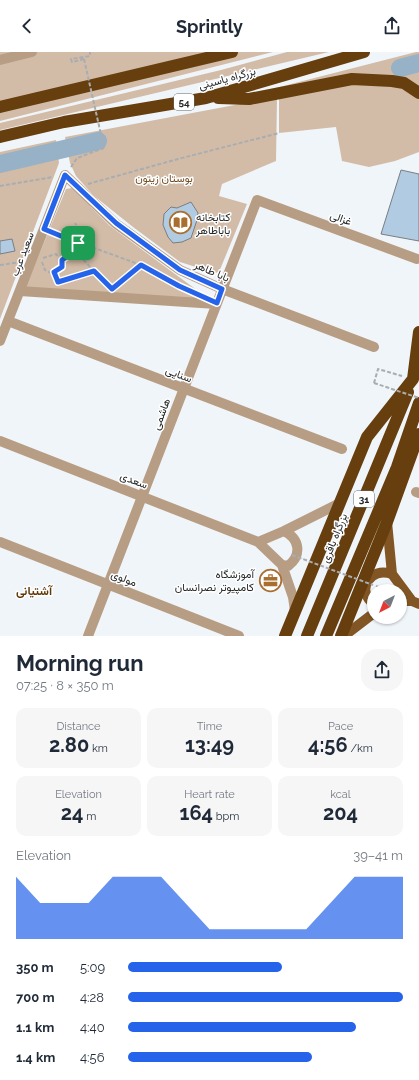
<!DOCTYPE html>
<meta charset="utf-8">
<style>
:root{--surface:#fff;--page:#f6f6f7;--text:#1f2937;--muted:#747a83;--accent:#2563eb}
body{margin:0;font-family:Raleway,Vazirmatn,sans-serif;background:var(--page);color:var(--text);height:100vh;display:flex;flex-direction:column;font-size:15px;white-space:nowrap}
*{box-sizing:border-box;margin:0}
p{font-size:13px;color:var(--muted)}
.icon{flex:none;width:22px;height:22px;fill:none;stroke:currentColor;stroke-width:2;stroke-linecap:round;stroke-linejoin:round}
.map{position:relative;height:584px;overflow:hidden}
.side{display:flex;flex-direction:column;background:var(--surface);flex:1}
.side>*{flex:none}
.needle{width:26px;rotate:222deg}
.fabs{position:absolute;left:367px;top:532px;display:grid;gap:8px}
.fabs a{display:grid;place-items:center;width:40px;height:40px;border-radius:50%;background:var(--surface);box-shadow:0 1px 3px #0004;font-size:20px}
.pin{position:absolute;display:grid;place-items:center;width:34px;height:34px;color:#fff;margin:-17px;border-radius:8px;box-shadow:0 2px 6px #0006}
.round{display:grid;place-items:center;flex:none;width:42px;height:42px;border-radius:16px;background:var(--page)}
.overview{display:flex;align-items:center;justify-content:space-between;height:68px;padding:0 16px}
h1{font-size:22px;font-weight:700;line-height:30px}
.figures{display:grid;grid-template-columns:repeat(3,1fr);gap:6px;height:68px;padding:4px 16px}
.figures div{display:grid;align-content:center;border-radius:10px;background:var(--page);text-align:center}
.figures b{font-size:20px;font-weight:700}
.figures small{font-size:11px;font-weight:400}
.figures p{font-size:11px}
.chart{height:112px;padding:8px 16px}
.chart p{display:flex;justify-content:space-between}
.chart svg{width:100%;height:72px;margin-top:4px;fill:var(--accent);opacity:.7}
ul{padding:0 16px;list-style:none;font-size:13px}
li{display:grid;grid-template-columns:64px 48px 1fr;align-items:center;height:30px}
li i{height:10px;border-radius:5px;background:var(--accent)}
header{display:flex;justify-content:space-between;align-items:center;height:52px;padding:0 16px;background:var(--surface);font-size:18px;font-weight:700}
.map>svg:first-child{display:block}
.green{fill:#d3bca7}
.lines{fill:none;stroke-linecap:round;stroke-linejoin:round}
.river{stroke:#97b1c7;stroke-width:18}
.building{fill:#b0cbe2;stroke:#7a7e81}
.path{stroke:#a9adb0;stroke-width:2;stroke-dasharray:4 2;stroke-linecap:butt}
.minor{stroke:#b89d85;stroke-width:10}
.major{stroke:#825524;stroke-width:10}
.highway{stroke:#673e0e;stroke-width:12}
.path-bridge{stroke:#a9adb0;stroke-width:2;stroke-dasharray:4 2;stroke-linecap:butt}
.route-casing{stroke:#fff;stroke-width:8}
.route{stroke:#2563eb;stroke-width:5}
.labels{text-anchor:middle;stroke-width:3;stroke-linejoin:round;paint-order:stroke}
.shield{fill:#fff;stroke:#666868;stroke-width:1}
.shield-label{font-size:10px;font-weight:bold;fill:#252728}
.street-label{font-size:11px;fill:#252728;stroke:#fff}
.park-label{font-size:11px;fill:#714c25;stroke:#fff}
.poi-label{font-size:11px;fill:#252728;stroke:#fff;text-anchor:start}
.neighbourhood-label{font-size:12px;font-weight:bold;fill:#5f3809;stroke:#fff}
</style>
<header><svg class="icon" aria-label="back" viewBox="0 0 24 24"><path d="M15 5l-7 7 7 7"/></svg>Sprintly<svg class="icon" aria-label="share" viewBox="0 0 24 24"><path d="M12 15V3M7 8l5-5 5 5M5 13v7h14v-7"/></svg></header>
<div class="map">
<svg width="419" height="584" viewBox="0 0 419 584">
<rect width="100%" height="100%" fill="#f0f5f9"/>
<!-- green -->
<path class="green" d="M 0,0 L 273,0 L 0,69 Z
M 287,0 L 329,0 L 0,78 L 0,71 L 221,18 Z
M 416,0 L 419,0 L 419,35 L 401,27 L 248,43 Z
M 352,31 L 400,34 L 419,44 L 419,100 L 395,109 L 369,115 L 342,109 L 336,75 L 279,81 L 279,45 Z
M 277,45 L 276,109 L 222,132 L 219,144 L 247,152 L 219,220 L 215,221 L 180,210 L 133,175 L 93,143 L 76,124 L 70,111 L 65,85 Z
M 56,88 L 59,111 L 0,267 L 0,100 Z
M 78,135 L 91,155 L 110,174 L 213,250 L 25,237 L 66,137 Z"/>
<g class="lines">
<!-- river -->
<path class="river" d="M 400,16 L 419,11
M 0,112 L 98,89"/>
</g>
<!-- building -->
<path class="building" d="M 401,118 L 419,122 L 419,189 L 381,182 Z
M 191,150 L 198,161 L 197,168 L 191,186 L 182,190 L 173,191 L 168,185 L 163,173 L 164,162 L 171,155 L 177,156 Z
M 12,187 L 15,199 L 0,202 L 0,189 Z"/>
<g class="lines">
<!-- path -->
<path class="path" d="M 84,7 L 72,10 L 71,7 L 90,4 L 90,0
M 71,115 L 77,106 L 104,96
M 88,132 L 178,107 L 279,81
M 0,134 L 53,125
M 53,181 L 141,213 L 194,240
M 75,199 L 94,219
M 43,206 L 56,202 L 61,208 L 75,199 L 81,181 L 75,171
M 42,210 L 45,218 L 51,221 L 61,215 L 61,208
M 0,213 L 21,210
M 54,220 L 58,230 L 94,219 L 111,236
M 114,235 L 140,213
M 374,331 L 378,317 L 402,324
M 376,534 L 389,539"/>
<!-- minor -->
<path class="minor" d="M 0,8 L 32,0
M 20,239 L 216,252
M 8,269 L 342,397
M 0,289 L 65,123 L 115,171 L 180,218 L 222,237 L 374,295
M 0,389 L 258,490 L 282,513 L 293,545 L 295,559
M 416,440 L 419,441
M 0,490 L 239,584
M 258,490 L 284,479 L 340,451
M 282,513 L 288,514 C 302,503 300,487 284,479
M 88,584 L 257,148 L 417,207"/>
<!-- major -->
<path class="major" d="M 387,470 L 392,522 L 412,549
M 400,549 L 412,549 L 419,552
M 374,552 C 355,539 370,514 392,522
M 344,584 L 374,561"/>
<!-- highway -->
<path class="highway" d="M 218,46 L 249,47 L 352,27 L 392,29 L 404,31 L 419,41
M 0,55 L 232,0
M 0,85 L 64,70 L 206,46 L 364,0
M 285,584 L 367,385 L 413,327 L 419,280
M 307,584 L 408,340
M 326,584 L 397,415 L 419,351
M 341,584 L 387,470 L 419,382"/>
<!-- path-bridge -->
<path class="path-bridge" d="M 84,7 L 104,96
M 374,331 L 419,346
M 292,503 L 373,533"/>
</g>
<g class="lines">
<defs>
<path id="route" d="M 65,123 L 116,171 L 180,218 L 222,237 L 217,251 L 179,234 L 141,213 L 112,237 L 94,219 L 58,230 L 54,220 L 62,215 L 62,208 L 75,199 L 78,191 L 44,177 Z"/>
</defs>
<!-- route casing -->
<use href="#route" class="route-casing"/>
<!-- route -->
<use href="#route" class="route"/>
</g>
<!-- icons -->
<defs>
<symbol id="library-ring" viewBox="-11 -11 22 22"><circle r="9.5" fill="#fff" stroke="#a96f2f" stroke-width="1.5"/><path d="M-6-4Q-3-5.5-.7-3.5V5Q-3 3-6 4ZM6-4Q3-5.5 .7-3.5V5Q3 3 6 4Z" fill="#a96f2f"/></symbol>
<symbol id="office-ring" viewBox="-11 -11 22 22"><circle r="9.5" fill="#fff" stroke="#a96f2f" stroke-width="1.5"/><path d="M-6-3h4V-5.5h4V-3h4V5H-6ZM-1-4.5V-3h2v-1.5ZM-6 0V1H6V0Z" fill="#a96f2f"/></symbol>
</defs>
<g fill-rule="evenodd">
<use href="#library-ring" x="168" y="158" width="25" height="25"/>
<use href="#office-ring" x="258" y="516" width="25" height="25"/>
</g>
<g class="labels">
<!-- shield labels -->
<g class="shield">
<rect x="174" y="42" width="20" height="16" rx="3"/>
<rect x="354" y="439" width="20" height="16" rx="3"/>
</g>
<g class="shield-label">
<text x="184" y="54">54</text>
<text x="364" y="451">31</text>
</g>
<!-- street labels -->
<g class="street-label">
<text transform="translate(227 26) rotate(-15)" y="4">بزرگراه یاسینی</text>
<text transform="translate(341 166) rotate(20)" y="4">غزالی</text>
<text transform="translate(22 202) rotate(-69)" y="4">سعید عرب</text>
<text transform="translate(212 219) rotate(23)" y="4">بابا طاهر</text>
<text transform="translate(179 322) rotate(21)" y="4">سنایی</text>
<text transform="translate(161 362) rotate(-69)" y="4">هاشمی</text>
<text transform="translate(134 428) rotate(21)" y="4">سعدی</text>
<text transform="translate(334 486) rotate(-68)" y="4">بزرگراه باقری</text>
<text transform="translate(124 526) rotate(21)" y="4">مولوی</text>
</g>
<!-- park labels -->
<g class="park-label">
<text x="164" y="130">بوستان زیتون</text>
</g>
<!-- poi labels -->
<g class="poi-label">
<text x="196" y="169">کتابخانه<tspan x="196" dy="13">باباطاهر</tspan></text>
<text x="254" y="526" text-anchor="end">آموزشگاه<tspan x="254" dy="13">کامپیوتر نصرانسان</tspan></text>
</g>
<!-- neighbourhood labels -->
<g class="neighbourhood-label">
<text x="34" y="543">آشتیانی</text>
</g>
</g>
</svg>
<div class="fabs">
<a><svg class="needle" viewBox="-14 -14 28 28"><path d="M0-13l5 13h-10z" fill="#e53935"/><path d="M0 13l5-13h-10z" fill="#747a83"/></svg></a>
</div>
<div class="pin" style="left:78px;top:191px;background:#1e9e55"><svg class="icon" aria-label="arrive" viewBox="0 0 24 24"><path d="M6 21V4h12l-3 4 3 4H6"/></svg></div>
</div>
<section class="side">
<div class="overview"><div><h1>Morning run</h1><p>07:25 · 8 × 350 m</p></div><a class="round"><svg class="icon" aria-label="share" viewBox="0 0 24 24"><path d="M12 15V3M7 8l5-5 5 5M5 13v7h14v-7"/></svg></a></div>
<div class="figures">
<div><p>Distance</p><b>2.80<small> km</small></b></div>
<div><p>Time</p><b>13:49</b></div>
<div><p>Pace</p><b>4:56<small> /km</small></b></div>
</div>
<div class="figures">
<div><p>Elevation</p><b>24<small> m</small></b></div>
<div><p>Heart rate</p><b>164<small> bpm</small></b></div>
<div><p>kcal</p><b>204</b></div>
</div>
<div class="chart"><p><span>Elevation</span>39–41 m</p>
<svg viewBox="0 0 160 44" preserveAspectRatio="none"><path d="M0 44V6L10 22L20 22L30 22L40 6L50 6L60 6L70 22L80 38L90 38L100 38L110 38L120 38L130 22L140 6L150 6L160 6V44z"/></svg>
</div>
<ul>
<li><b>350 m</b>5:09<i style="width:56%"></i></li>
<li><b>700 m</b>4:28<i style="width:100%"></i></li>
<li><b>1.1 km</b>4:40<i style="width:83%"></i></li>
<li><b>1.4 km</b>4:56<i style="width:67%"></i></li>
</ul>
</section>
